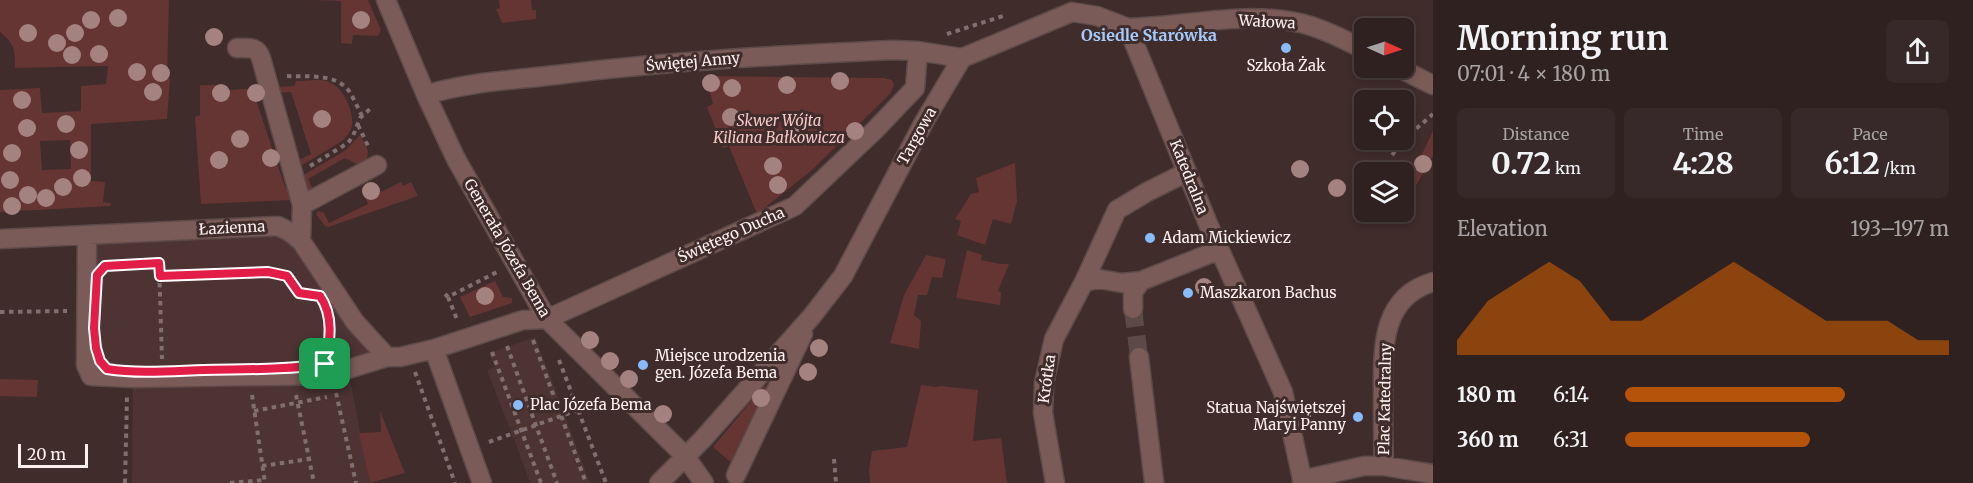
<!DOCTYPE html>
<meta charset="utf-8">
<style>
:root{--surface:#2f2120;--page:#372929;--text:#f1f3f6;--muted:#a7a3a5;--line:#4a3e3e;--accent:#b45309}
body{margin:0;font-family:Merriweather,serif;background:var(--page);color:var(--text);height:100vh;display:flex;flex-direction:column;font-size:22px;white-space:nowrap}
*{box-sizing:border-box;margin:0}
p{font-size:20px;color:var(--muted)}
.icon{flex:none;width:33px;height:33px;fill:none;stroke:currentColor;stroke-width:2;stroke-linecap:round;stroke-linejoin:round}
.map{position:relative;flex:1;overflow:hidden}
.drawer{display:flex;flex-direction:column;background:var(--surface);width:540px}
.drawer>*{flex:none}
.needle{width:39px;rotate:93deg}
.controls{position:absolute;left:1354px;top:18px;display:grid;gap:12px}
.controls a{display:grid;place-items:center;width:60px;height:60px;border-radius:9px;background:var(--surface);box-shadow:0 3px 9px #0003,0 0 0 2px var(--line);font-size:30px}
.scale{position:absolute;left:18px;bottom:15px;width:70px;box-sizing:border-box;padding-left:6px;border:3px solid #fdf0ef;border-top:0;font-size:16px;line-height:21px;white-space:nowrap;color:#fdf0ef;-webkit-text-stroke:4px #3f2c2b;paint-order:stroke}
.pin{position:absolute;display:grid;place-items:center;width:51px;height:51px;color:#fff;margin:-26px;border-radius:12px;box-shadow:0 3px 9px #0006}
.round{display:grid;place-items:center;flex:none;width:63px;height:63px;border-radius:9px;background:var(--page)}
.head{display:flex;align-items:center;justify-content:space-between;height:102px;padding:0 24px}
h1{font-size:33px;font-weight:700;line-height:45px}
.metrics{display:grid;grid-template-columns:repeat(3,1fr);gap:9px;height:102px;padding:6px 24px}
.metrics div{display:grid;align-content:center;border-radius:9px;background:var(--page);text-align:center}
.metrics b{font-size:30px;font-weight:700}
.metrics small{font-size:16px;font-weight:400}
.metrics p{font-size:16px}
.chart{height:168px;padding:12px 24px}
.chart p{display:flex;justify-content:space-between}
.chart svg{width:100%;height:108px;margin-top:6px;fill:var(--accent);opacity:.7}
ul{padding:0 24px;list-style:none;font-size:20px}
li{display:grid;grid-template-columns:96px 72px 1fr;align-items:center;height:45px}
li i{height:15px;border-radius:8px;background:var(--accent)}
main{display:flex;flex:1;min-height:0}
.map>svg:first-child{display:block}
.built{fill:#4d3432}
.green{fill:#653533;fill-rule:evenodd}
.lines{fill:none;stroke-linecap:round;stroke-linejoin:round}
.minor-tunnel{stroke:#5c4948;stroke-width:18;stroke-dasharray:18 9;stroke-linecap:butt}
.minor-casing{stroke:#5d4b4a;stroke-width:21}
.path{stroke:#806f6e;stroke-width:4;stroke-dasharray:4.5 4.5;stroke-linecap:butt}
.minor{stroke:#7b5b58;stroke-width:18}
.tree{fill:#a48280}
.route-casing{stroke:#fff;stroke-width:12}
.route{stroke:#e11d48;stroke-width:8}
.poi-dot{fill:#87bbfb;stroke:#3f2c2b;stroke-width:2}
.labels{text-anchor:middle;stroke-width:6;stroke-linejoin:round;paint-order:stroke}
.street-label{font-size:15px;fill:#fdf0ef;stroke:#3f2c2b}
.poi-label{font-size:15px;fill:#fdf0ef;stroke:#3f2c2b;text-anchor:start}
.park-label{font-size:15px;font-style:italic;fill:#f6c9c6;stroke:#3f2c2b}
.neighbourhood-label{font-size:16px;font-weight:bold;fill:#a5cbfc;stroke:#3f2c2b}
</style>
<main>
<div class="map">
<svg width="1433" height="483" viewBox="0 0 1433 483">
<rect width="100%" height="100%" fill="#3f2c2b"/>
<!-- built -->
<path class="built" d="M 278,226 L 387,357 L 348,369 L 370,483 L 132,483 L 133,378 L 91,376 L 87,235 Z
M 535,337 L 551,378 L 590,483 L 530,483 L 514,439 L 521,436 L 513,438 L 511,434 L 510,430 L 517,426 L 510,429 L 487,370 L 495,367 L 489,353 Z"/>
<!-- green -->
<path class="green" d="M 0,0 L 169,0 L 167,78 L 170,78 L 167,119 L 91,124 L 91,181 L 105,182 L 103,202 L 111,203 L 110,206 L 0,212 L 0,90 L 40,88 L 42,113 L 81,111 L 81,86 L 106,84 L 108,66 L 15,68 C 15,50 15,44 0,32 ZM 70,140 L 71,169 L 42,170 L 40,141 Z
M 313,0 L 368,0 L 381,30 L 378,36 L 353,35 L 352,44 L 341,43 L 341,1 Z
M 499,0 L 531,0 L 532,10 L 536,10 L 536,19 L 502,23 L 496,9 L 500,8 Z
M 706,76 L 884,78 L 892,80 L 894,85 L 890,94 L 812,170 L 757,214 L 729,146 L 723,148 L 707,107 L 713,104 Z
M 296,81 C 306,81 320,78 329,82 C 343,87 354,111 352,125 C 351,132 346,137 342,141 L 299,167 L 297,161 L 311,154 L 291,92 L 274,93 L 276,87 L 294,86 Z
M 200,85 L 223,85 L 229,90 L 258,88 L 261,95 L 255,97 L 285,187 L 289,188 L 292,200 L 201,204 L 195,117 L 200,115 Z
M 1433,131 L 1433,156 L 1407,201 L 1404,199 L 1404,183 L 1408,181 L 1412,175 Z
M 360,135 L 368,151 L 367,161 L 361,166 L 345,158 L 308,179 L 313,189 L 308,194 L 300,177 L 346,150 Z
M 1015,163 L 1017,201 L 1011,224 L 993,219 L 985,245 L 957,235 L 961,221 L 955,219 L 971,194 L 979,192 L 976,178 Z
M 401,182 L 403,186 L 411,182 L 418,196 L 328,227 L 325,226 L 316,214 L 318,211 L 324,213 L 329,223 L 368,204 L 363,191 L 368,185 L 375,186 L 381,192 Z
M 967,250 L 982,255 L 981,260 L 1000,264 L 1009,264 L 998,291 L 1001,292 L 1000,305 L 956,298 Z
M 926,255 L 946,259 L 942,278 L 932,277 L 927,295 L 918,295 L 914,315 L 921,321 L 919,349 L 890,343 L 904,295 Z
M 495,281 L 503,297 L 512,298 L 512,303 L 470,317 L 460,297 Z
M 0,379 L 38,380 L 37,397 L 0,396 Z
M 921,385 L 935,387 L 941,386 L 978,390 L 973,441 L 1001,438 L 1007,483 L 870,483 L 869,469 L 872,451 L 907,447 Z
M 767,386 L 769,388 L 734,465 L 713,447 L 763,387 Z
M 380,411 L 405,473 L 370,483 L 359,433 L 381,432 Z"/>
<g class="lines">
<!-- minor-tunnel -->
<path class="minor-tunnel" d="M 1133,309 L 1139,357"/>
<defs>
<path id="minor" d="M 386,0 L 426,95 L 456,159 L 547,319 L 685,456 L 704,483
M 1072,12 L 1097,16 L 1128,28 L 1209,226 L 1283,392 L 1303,483
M 1128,28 C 1186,27 1254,8 1311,26 C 1330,32 1347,41 1365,50
M 237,48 C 249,48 257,46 261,58 L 302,205 L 301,241
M 1399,68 L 1433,85
M 426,95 C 468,82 513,80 556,75 C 668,61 781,55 893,50 L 918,51 L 962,58
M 302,205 L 377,165
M 87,235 L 86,365 L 91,376 L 133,378 L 329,375 L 387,357 L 400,357 L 434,349 L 523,320 L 547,319 L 795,206 L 875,130 L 915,88 L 918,51
M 0,239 L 278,226 L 290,232 L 301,241 L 355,322 L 387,357
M 1084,282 L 1099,279 L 1122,283 L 1141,281 L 1219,250
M 1133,309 L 1133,292 L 1141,281
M 434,349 L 482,483
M 1139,357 L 1154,482
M 1384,466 C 1383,442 1383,419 1383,395 C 1383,351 1380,297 1433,282
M 736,475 L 803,334
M 1302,480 L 1364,466 L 1384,466 L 1433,474
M 659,483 L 702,440 L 812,316 L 843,276 L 924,122 L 962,58 L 1072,12
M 1055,483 L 1043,413 L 1044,383 L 1054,339 L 1084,282 L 1117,210 L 1147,192 L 1187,172"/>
</defs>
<!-- minor casing -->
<use href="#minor" class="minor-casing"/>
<!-- path -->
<path class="path" d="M 947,34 L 1003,16
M 287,76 C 306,77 336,73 349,91 C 354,99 358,108 362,116
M 358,125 L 369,148
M 1392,155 L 1409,135 L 1433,114
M 310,166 L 348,143 L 353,136 L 360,118 L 371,108
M 107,265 L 159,263 L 162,359
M 160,276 L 279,273 L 287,276 L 299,293 L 313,295
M 445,294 L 448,297 L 499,271
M 448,297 L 458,322
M 0,312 L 67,311
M 533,340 L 586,483
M 507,346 L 557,483
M 492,352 L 541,483
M 327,356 L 330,334 L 329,322
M 559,360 L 606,483
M 415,372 L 455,483
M 336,393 L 356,483
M 252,395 L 265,483
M 296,395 L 314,483
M 254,411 L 327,397
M 489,442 L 603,401
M 834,459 L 836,483
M 262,466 L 309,459
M 125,483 L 127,397
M 230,483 L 264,480"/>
<!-- minor -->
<use href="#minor" class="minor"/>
</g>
<!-- trees -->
<g class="tree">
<circle cx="118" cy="18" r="9"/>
<circle cx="91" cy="20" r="9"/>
<circle cx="361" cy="20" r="9"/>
<circle cx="28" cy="33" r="9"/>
<circle cx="75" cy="33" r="9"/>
<circle cx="214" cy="37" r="9"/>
<circle cx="57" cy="43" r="9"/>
<circle cx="99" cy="54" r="9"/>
<circle cx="72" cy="55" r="9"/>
<circle cx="137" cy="72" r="9"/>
<circle cx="161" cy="73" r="9"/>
<circle cx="840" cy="81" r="9"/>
<circle cx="711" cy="83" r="9"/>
<circle cx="787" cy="85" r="9"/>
<circle cx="732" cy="88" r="9"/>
<circle cx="153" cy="92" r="9"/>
<circle cx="221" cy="93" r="9"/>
<circle cx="256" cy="93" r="9"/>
<circle cx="22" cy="100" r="9"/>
<circle cx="731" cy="117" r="9"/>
<circle cx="322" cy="119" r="9"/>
<circle cx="66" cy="124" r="9"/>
<circle cx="27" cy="128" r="9"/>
<circle cx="855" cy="131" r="9"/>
<circle cx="798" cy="133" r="9"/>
<circle cx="240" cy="139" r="9"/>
<circle cx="79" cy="150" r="9"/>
<circle cx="12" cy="153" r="9"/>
<circle cx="271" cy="158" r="9"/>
<circle cx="219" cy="160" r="9"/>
<circle cx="1423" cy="164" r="9"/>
<circle cx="773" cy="166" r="9"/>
<circle cx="1300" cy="169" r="9"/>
<circle cx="82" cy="178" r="9"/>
<circle cx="10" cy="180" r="9"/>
<circle cx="778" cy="185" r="9"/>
<circle cx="63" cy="187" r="9"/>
<circle cx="1337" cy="188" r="9"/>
<circle cx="371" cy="191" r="9"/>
<circle cx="28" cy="195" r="9"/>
<circle cx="46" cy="198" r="9"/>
<circle cx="12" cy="206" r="9"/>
<circle cx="1204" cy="287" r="9"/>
<circle cx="485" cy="296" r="9"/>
<circle cx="590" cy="340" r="9"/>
<circle cx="819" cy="348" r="9"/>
<circle cx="610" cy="361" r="9"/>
<circle cx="808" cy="372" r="9"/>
<circle cx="629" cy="379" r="9"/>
<circle cx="761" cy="398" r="9"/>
<circle cx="663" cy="414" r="9"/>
</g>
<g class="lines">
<defs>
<path id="route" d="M 159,263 L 160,276 L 268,272 L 287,276 L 299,293 L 320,296 C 334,316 330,341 325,364 C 285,370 245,369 204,370 C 172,371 139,374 107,369 L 100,361 L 96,348 L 94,328 L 97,275 L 105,266 Z"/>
</defs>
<!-- route casing -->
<use href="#route" class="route-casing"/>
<!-- route -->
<use href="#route" class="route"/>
</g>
<!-- markers -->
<g class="poi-dot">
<circle cx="1286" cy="48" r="6"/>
<circle cx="1150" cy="238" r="6"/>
<circle cx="1188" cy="293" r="6"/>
<circle cx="643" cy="365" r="6"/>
<circle cx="518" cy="405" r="6"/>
<circle cx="1358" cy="417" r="6"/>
</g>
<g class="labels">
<!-- street labels -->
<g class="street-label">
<text transform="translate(1267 22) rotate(3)" y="5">Wałowa</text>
<text transform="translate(693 62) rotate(-5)" y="5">Świętej Anny</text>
<text transform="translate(917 136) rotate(-61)" y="5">Targowa</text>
<text transform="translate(1189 177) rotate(68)" y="5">Katedralna</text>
<text transform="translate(232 228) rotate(-3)" y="5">Łazienna</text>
<text transform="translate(731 235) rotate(-24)" y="5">Świętego Ducha</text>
<text transform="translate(507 248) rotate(60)" y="5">Generała Józefa Bema</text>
<text transform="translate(1047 379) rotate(-82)" y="5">Krótka</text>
<text transform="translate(1385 399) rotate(-89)" y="5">Plac Katedralny</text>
</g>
<!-- poi labels -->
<g class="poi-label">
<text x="1286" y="71" text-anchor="middle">Szkoła Żak</text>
<text x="1162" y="243">Adam Mickiewicz</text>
<text x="1200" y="298">Maszkaron Bachus</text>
<text x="655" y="361">Miejsce urodzenia<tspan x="655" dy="17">gen. Józefa Bema</tspan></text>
<text x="530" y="410">Plac Józefa Bema</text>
<text x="1346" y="413" text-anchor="end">Statua Najświętszej<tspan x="1346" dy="17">Maryi Panny</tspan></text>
</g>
<!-- park labels -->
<g class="park-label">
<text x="779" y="126">Skwer Wójta<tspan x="779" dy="17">Kiliana Bałkowicza</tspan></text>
</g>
<!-- neighbourhood labels -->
<g class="neighbourhood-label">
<text x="1149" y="41">Osiedle Starówka</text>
</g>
</g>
</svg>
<div class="controls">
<a><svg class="needle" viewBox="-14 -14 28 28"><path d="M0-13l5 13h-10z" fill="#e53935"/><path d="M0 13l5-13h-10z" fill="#a7a3a5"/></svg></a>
<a><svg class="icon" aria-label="locate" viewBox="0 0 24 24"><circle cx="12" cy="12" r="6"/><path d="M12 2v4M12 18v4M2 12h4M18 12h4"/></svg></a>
<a><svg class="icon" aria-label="layers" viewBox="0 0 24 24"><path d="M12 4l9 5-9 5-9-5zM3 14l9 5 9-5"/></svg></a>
</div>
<div class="scale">20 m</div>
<div class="pin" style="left:325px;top:364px;background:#1e9e55"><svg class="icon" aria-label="arrive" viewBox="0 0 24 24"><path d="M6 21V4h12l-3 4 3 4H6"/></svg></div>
</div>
<section class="drawer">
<div class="head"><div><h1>Morning run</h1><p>07:01 · 4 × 180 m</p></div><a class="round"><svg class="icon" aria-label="share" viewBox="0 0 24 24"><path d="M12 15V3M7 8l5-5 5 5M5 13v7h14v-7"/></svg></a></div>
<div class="metrics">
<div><p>Distance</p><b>0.72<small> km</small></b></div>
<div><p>Time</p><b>4:28</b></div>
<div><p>Pace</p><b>6:12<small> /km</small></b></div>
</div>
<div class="chart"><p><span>Elevation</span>193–197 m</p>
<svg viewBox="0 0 160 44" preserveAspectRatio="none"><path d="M0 44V38L10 22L20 14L30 6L40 14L50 30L60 30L70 22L80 14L90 6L100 14L110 22L120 30L130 30L140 30L150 38L160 38V44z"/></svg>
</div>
<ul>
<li><b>180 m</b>6:14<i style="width:68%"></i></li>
<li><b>360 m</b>6:31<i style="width:57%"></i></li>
</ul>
</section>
</main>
